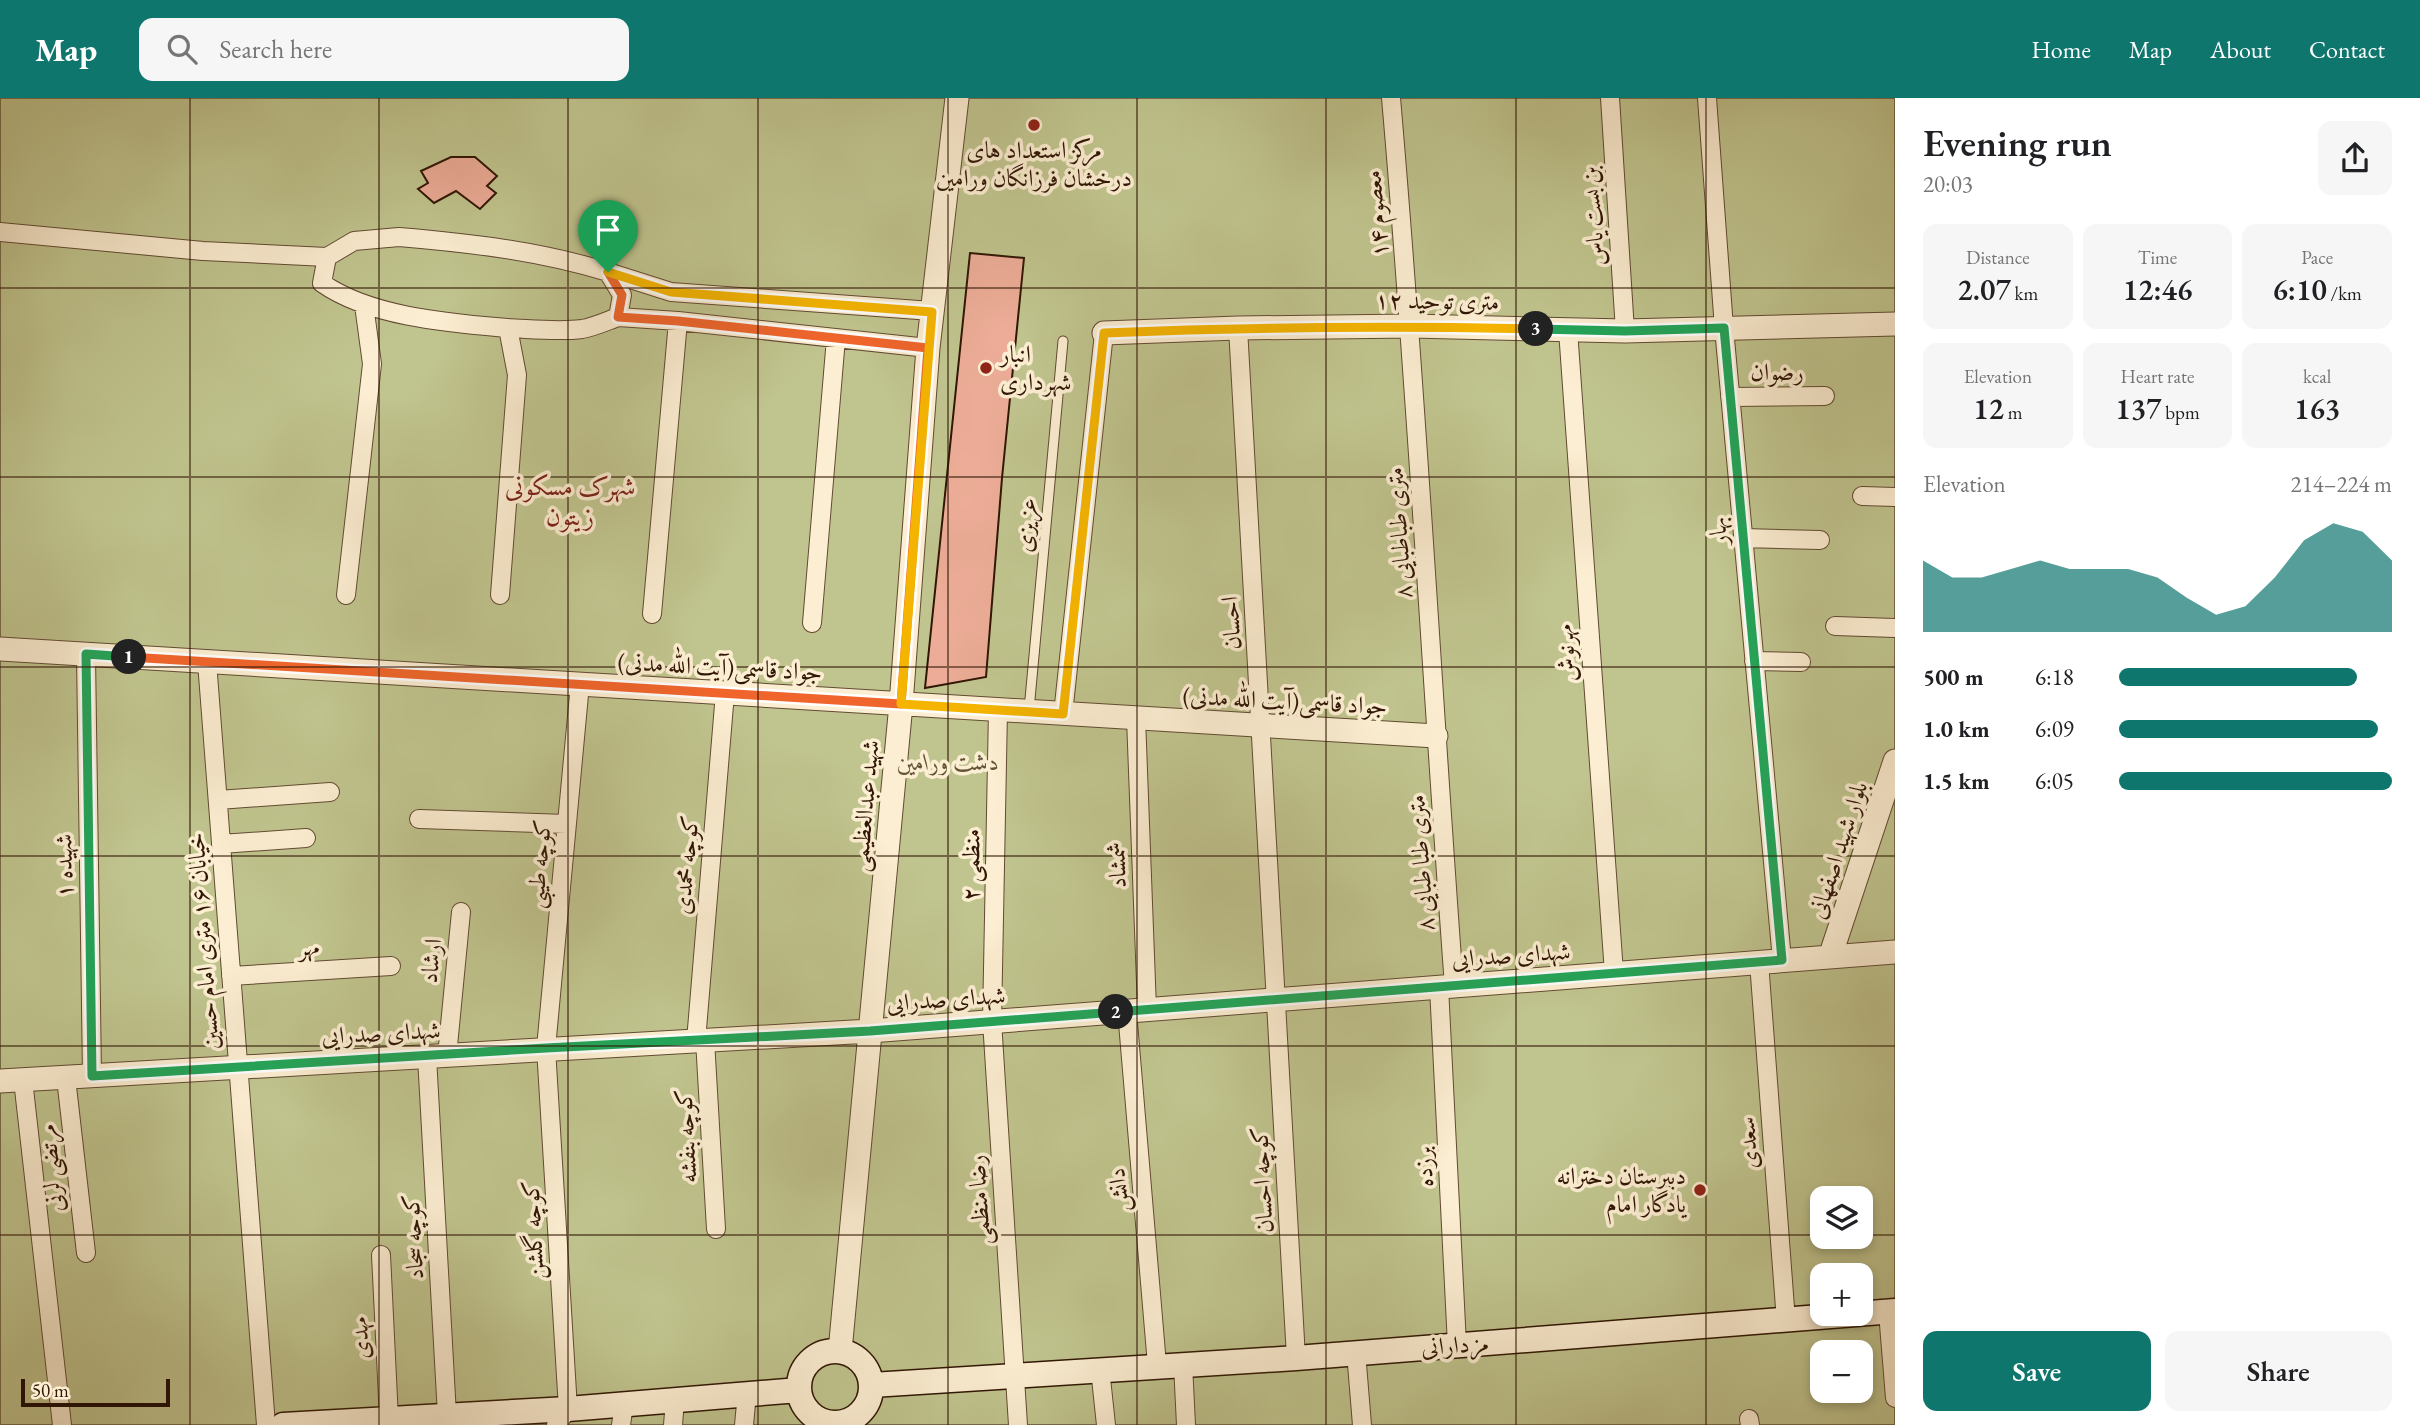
<!DOCTYPE html>
<meta charset="utf-8">
<style>
:root{--surface:#fff;--page:#f6f6f6;--text:#202124;--muted:#757577;--accent:#0f766e}
body{margin:0;font-family:"EB Garamond",Amiri,serif;background:var(--page);color:var(--text);height:100vh;display:flex;flex-direction:column;font-size:26px;white-space:nowrap}
*{box-sizing:border-box;margin:0}
p{font-size:23px;color:var(--muted)}
.icon{flex:none;width:38px;height:38px;fill:none;stroke:currentColor;stroke-width:2;stroke-linecap:round;stroke-linejoin:round}
.map{position:relative;flex:1;overflow:hidden}
.side{display:flex;flex-direction:column;background:var(--surface);width:525px}
.side>*{flex:none}
.fabs{position:absolute;left:1810px;top:1088px;display:grid;gap:14px}
.fabs a{display:grid;place-items:center;width:63px;height:63px;border-radius:14px;background:var(--surface);box-shadow:0 4px 10px #0003;font-size:35px}
.scale{position:absolute;left:21px;bottom:18px;width:149px;box-sizing:border-box;padding-left:7px;border:4px solid #301604;border-top:0;font-size:19px;line-height:24px;white-space:nowrap;color:#301604;-webkit-text-stroke:5px #fceed2;paint-order:stroke}
.pin{position:absolute;display:grid;place-items:center;width:60px;height:60px;color:#fff;margin:-72px -30px;border-radius:50% 50% 50% 0;rotate:-45deg;box-shadow:0 0 7px #0007}
.pin .icon{rotate:45deg}
.km{position:absolute;width:35px;height:35px;margin:-18px;border-radius:50%;background:#222;color:#fff;font-size:19px;line-height:35px;text-align:center}
.round{display:grid;place-items:center;flex:none;width:74px;height:74px;border-radius:14px;background:var(--page)}
.summary{display:flex;align-items:center;justify-content:space-between;height:119px;padding:0 28px}
h1{font-size:38px;font-weight:600;line-height:52px}
.stats{display:grid;grid-template-columns:repeat(3,1fr);gap:10px;height:119px;padding:7px 28px}
.stats div{display:grid;align-content:center;border-radius:14px;background:var(--page);text-align:center}
.stats b{font-size:30px;font-weight:600}
.stats small{font-size:19px;font-weight:400}
.stats p{font-size:19px}
.chart{height:196px;padding:14px 28px}
.chart p{display:flex;justify-content:space-between}
.chart svg{width:100%;height:126px;margin-top:7px;fill:var(--accent);opacity:.7}
.button{display:flex;gap:14px;margin-top:auto;padding:14px 28px}
.button a{flex:1;height:80px;border-radius:14px;background:var(--accent);color:#fff;font-size:28px;font-weight:600;line-height:80px;text-align:center}
.button a+a{background:var(--page);color:var(--text)}
ul{padding:0 28px;list-style:none;font-size:23px}
li{display:grid;grid-template-columns:112px 84px 1fr;align-items:center;height:52px}
li i{height:18px;border-radius:9px;background:var(--accent)}
header{display:flex;align-items:center;gap:42px;box-sizing:border-box;height:98px;padding:0 35px;background:var(--accent);color:#fff}
header strong{font-size:33px}
nav{display:flex;gap:38px;margin-inline-start:auto;font-size:24px}
.search{width:490px;height:63px;background:var(--page);display:flex;align-items:center;gap:18px;box-sizing:border-box;padding:0 24px;border-radius:14px;color:var(--muted);font-size:26px}
main{display:flex;flex:1;min-height:0}
.map>svg:first-child{display:block}
.green{fill:#c0c48e;stroke:#786d49;stroke-width:2;fill-rule:evenodd}
.building{fill:#ecac97;stroke:#301604;stroke-width:2}
.lines{fill:none;stroke-linecap:round;stroke-linejoin:round}
.service-casing{stroke:#624a32;stroke-width:11}
.minor-casing{stroke:#624a32;stroke-width:20}
.tertiary-casing{stroke:#624a32;stroke-width:25}
.secondary-casing{stroke:#301604;stroke-width:27}
.service{stroke:#fceed2;stroke-width:9}
.minor{stroke:#fceed2;stroke-width:18}
.tertiary{stroke:#fceed2;stroke-width:23}
.secondary{stroke:#fceed2;stroke-width:24}
.split-1-casing{stroke:#fff;stroke-width:14}
.split-2-casing{stroke:#fff;stroke-width:14}
.split-3-casing{stroke:#fff;stroke-width:14}
.split-4-casing{stroke:#fff;stroke-width:14}
.split-1{stroke:#f0652b;stroke-width:9}
.split-2{stroke:#22a559;stroke-width:9}
.split-3{stroke:#22a559;stroke-width:9}
.split-4{stroke:#f5b400;stroke-width:9}
.grid{fill:none;stroke:#301604;stroke-width:2;stroke-opacity:0.55}
.poi-dot{fill:#8f2418;stroke:#fceed2;stroke-width:2.5}
.labels{text-anchor:middle;stroke-width:7;stroke-linejoin:round;paint-order:stroke}
.poi-label{font-size:24px;fill:#301604;stroke:#fceed2}
.street-label{font-size:24px;fill:#301604;stroke:#fceed2}
.park-label{font-size:24px;font-style:italic;fill:#625334;stroke:#fceed2}
.neighbourhood-label{font-size:26px;fill:#7a1f14;stroke:#fceed2}
</style>
<header>
<strong>Map</strong>
<div class="search"><svg class="icon" aria-label="search" viewBox="0 0 24 24"><circle cx="10" cy="10" r="6"/><path d="M15 15l6 6"/></svg>Search here</div>
<nav><a>Home</a><a>Map</a><a>About</a><a>Contact</a></nav>
</header>
<main>
<div class="map">
<svg width="1895" height="1327" viewBox="0 0 1895 1327">
<rect width="100%" height="100%" fill="#fae5ba"/>
<filter id="stains"><feTurbulence type="fractalNoise" baseFrequency=".00286" numOctaves="4"/><feColorMatrix values="0 0 0 0 .2 0 0 0 0 .09 0 0 0 0 .02 0 0 0 .5 -.17"/></filter>
<radialGradient id="worn" r=".72"><stop offset=".6" stop-color="#630" stop-opacity="0"/><stop offset="1" stop-color="#630" stop-opacity=".3"/></radialGradient>
<!-- green -->
<path class="green" d="M 0,0 L 1895,0 L 1895,1327 L 0,1327 ZM 1822,1101 L 1860,1101 L 1860,1139 L 1822,1139 ZM 1822,1178 L 1860,1178 L 1860,1216 L 1822,1216 ZM 1822,1255 L 1860,1255 L 1860,1293 L 1822,1293 Z"/>
<!-- building -->
<path class="building" d="M 451,59 L 475,59 L 497,78 L 487,88 L 496,95 L 480,111 L 456,93 L 434,105 L 418,91 L 428,85 L 421,73 Z
M 970,155 L 1024,160 L 1002,380 L 986,579 L 925,590 Z"/>
<g class="lines">
<defs>
<path id="service" d="M 1029,612 L 1063,243"/>
<path id="minor" d="M 1391,0 C 1417,296 1432,592 1454,888
M 1610,0 L 1625,233
M 1707,0 L 1724,230 L 1782,862
M 0,134 L 203,153 L 327,159
M 399,139 C 470,145 539,153 608,174 L 622,197 L 618,219 C 607,223 594,229 582,231 C 558,234 532,231 507,230 C 450,225 370,219 322,185 L 327,159 L 354,143 Z
M 608,174 L 671,194 L 932,213
M 618,219 L 678,223 L 928,250
M 1238,230 L 1296,1260
M 1568,232 L 1614,875
M 1730,299 L 1825,298
M 1862,398 L 1895,399
M 1743,440 L 1820,442
M 346,497 L 372,266 L 364,207
M 500,497 L 517,277 L 508,230
M 652,516 L 678,223
M 812,525 L 836,240
M 1835,528 L 1895,530
M 86,557 L 92,978
M 1754,563 L 1801,564
M 207,564 L 266,1327
M 998,612 L 992,923 L 1018,1327
M 1063,616 L 1104,235
M 1136,620 L 1147,911
M 218,702 L 330,694
M 419,721 L 567,726
M 221,746 L 306,740
M 1759,864 L 1786,1223
M 231,878 L 391,868
M 1439,889 L 1457,1247
M 1127,913 L 1157,1267
M 705,942 L 716,1131
M 696,943 L 725,595
M 447,958 L 461,814
M 427,959 L 447,1317
M 66,980 L 86,1155
M 23,982 L 62,1327
M 381,1157 L 389,1321
M 1888,1214 L 1895,1300
M 1356,1254 L 1362,1327
M 1183,1266 L 1186,1327
M 1100,1271 L 1106,1327
M 1749,1321 L 1750,1327
M 556,1327 L 568,1311 L 546,950 L 580,586
M 621,1327 L 624,1306
M 673,1327 L 675,1302
M 744,1327 L 747,1295"/>
<path id="tertiary" d="M 1104,235 L 1238,230 L 1411,228 L 1625,233 L 1895,226
M 0,551 L 1436,638
M 1830,859 L 1895,663
M 0,983 L 870,933 L 1895,854
M 840,1253 L 901,606 L 928,250 L 957,0
M 831,1327 L 831,1325"/>
<path id="secondary" d="M799 1289a36 36 0 1 1 72 0a36 36 0 1 1-72 0Z
M 872,1287 L 1296,1260 L 1895,1213
M 283,1327 L 568,1311 L 799,1292"/>
</defs>
<!-- service casing -->
<use href="#service" class="service-casing"/>
<!-- minor casing -->
<use href="#minor" class="minor-casing"/>
<!-- tertiary casing -->
<use href="#tertiary" class="tertiary-casing"/>
<!-- secondary casing -->
<use href="#secondary" class="secondary-casing"/>
<!-- service -->
<use href="#service" class="service"/>
<!-- minor -->
<use href="#minor" class="minor"/>
<!-- tertiary -->
<use href="#tertiary" class="tertiary"/>
<!-- secondary -->
<use href="#secondary" class="secondary"/>
</g>
<g class="lines">
<defs>
<path id="split-1" d="M 129,559 L 901,606 L 928,250 L 678,223 L 618,219 L 622,197 L 608,174"/>
<path id="split-2" d="M 129,559 L 86,556 L 92,978 L 546,950 L 870,933 L 1116,914"/>
<path id="split-3" d="M 1116,914 L 1782,862 L 1724,230 L 1625,233 L 1536,231"/>
<path id="split-4" d="M 608,174 L 671,194 L 932,214 L 901,606 L 1063,616 L 1104,235 C 1248,229 1392,228 1536,231"/>
</defs>
<!-- split-1 casing -->
<use href="#split-1" class="split-1-casing"/>
<!-- split-2 casing -->
<use href="#split-2" class="split-2-casing"/>
<!-- split-3 casing -->
<use href="#split-3" class="split-3-casing"/>
<!-- split-4 casing -->
<use href="#split-4" class="split-4-casing"/>
<!-- split-1 -->
<use href="#split-1" class="split-1"/>
<!-- split-2 -->
<use href="#split-2" class="split-2"/>
<!-- split-3 -->
<use href="#split-3" class="split-3"/>
<!-- split-4 -->
<use href="#split-4" class="split-4"/>
</g>
<!-- grid -->
<path class="grid" d="M 190,0 L 190,1327M 379,0 L 379,1327M 568,0 L 568,1327M 758,0 L 758,1327M 948,0 L 948,1327M 1137,0 L 1137,1327M 1326,0 L 1326,1327M 1516,0 L 1516,1327M 1706,0 L 1706,1327M 0,190 L 1895,190M 0,379 L 1895,379M 0,569 L 1895,569M 0,758 L 1895,758M 0,948 L 1895,948M 0,1137 L 1822,1137M 1860,1137 L 1895,1137"/>
<!-- markers -->
<g class="poi-dot">
<circle cx="1034" cy="27" r="7"/>
<circle cx="986" cy="270" r="7"/>
<circle cx="1700" cy="1092" r="7"/>
</g>
<g class="labels">
<!-- poi labels -->
<g class="poi-label">
<text x="1034" y="60">مرکز استعداد های<tspan x="1034" dy="28">درخشان فرزانگان ورامین</tspan></text>
<text x="1000" y="264" text-anchor="start">انبار<tspan x="1000" dy="28">شهرداری</tspan></text>
<text x="1686" y="1086" text-anchor="end">دبیرستان دخترانه<tspan x="1686" dy="28">یادگار امام</tspan></text>
</g>
<!-- street labels -->
<g class="street-label">
<text transform="translate(1376 116) rotate(-95)" y="8">۱۴ معصوم</text>
<text transform="translate(1593 118) rotate(-94)" y="8">بن بست یاس</text>
<text transform="translate(1437 203) rotate(1)" y="8">۱۲ متری توحید</text>
<text x="1777" y="282">رضوان</text>
<text transform="translate(1026 427) rotate(-85)" y="8">عزیزی</text>
<text transform="translate(1718 433) rotate(-95)" y="8">بهار</text>
<text transform="translate(1399 435) rotate(-94)" y="8">۸ متری طباطبایی</text>
<text transform="translate(1231 525) rotate(-93)" y="8">احسان</text>
<text transform="translate(1566 555) rotate(-94)" y="8">مهرنوش</text>
<text transform="translate(720 569) rotate(3)" y="8">جواد قاسمی(آیت الله مدنی)</text>
<text transform="translate(1285 603) rotate(3)" y="8">جواد قاسمی(آیت الله مدنی)</text>
<text transform="translate(865 708) rotate(-85)" y="8">شهید عبدالعظیمی</text>
<text transform="translate(1838 752) rotate(-72)" y="8">بلوار شهید اصفهانی</text>
<text transform="translate(1421 765) rotate(-94)" y="8">۸ متری طبا طبایی</text>
<text transform="translate(539 766) rotate(-85)" y="8">کوچه طیبی</text>
<text transform="translate(686 767) rotate(-85)" y="8">کوچه محمدی</text>
<text transform="translate(971 767) rotate(-89)" y="8">منظمی ۲</text>
<text transform="translate(1117 767) rotate(-92)" y="8">شمشاد</text>
<text transform="translate(64 768) rotate(-91)" y="8">شهیده ۱</text>
<text transform="translate(203 843) rotate(-94)" y="8">خیابان ۱۶ متری امام حسین</text>
<text transform="translate(309 849) rotate(-3)" y="8">مهر</text>
<text transform="translate(1511 857) rotate(-4)" y="8">شهدای صدرایی</text>
<text transform="translate(431 863) rotate(-84)" y="8">ارشاد</text>
<text transform="translate(946 901) rotate(-4)" y="8">شهدای صدرایی</text>
<text transform="translate(381 935) rotate(-3)" y="8">شهدای صدرایی</text>
<text transform="translate(686 1038) rotate(-93)" y="8">کوچه بنفشه</text>
<text transform="translate(1748 1045) rotate(-94)" y="8">سعدی</text>
<text transform="translate(1424 1069) rotate(-93)" y="8">برزده</text>
<text transform="translate(51 1070) rotate(-96)" y="8">مرتضی لرنی</text>
<text transform="translate(1262 1082) rotate(-93)" y="8">کوچه احسان</text>
<text transform="translate(1118 1092) rotate(-95)" y="8">دانش</text>
<text transform="translate(979 1102) rotate(-94)" y="8">رضا منظمی</text>
<text transform="translate(533 1132) rotate(-93)" y="8">کوچه گلشن</text>
<text transform="translate(413 1139) rotate(-93)" y="8">کوچه سجاد</text>
<text transform="translate(360 1240) rotate(-93)" y="8">مهدی</text>
<text transform="translate(1455 1247) rotate(-4)" y="8">مزدارانی</text>
</g>
<!-- park labels -->
<g class="park-label">
<text x="948" y="672">دشت ورامین</text>
</g>
<!-- neighbourhood labels -->
<g class="neighbourhood-label">
<text x="570" y="397">شهرک مسکونی<tspan x="570" dy="30">زیتون</tspan></text>
</g>
</g>
<rect width="100%" height="100%" filter="url(#stains)"/>
<rect width="100%" height="100%" fill="url(#worn)"/>
</svg>
<div class="fabs">
<a><svg class="icon" aria-label="layers" viewBox="0 0 24 24"><path d="M12 4l9 5-9 5-9-5zM3 14l9 5 9-5"/></svg></a>
<a>+</a>
<a>−</a>
</div>
<div class="scale">50 m</div>
<div class="pin" style="left:608px;top:174px;background:#1e9e55"><svg class="icon" aria-label="arrive" viewBox="0 0 24 24"><path d="M6 21V4h12l-3 4 3 4H6"/></svg></div>
<b class="km" style="left:129px;top:559px">1</b>
<b class="km" style="left:1116px;top:914px">2</b>
<b class="km" style="left:1536px;top:231px">3</b>
</div>
<section class="side">
<div class="summary"><div><h1>Evening run</h1><p>20:03</p></div><a class="round"><svg class="icon" aria-label="share" viewBox="0 0 24 24"><path d="M12 15V3M7 8l5-5 5 5M5 13v7h14v-7"/></svg></a></div>
<div class="stats">
<div><p>Distance</p><b>2.07<small> km</small></b></div>
<div><p>Time</p><b>12:46</b></div>
<div><p>Pace</p><b>6:10<small> /km</small></b></div>
</div>
<div class="stats">
<div><p>Elevation</p><b>12<small> m</small></b></div>
<div><p>Heart rate</p><b>137<small> bpm</small></b></div>
<div><p>kcal</p><b>163</b></div>
</div>
<div class="chart"><p><span>Elevation</span>214–224 m</p>
<svg viewBox="0 0 160 44" preserveAspectRatio="none"><path d="M0 44V19L10 25L20 25L30 22L40 19L50 22L60 22L70 22L80 25L90 32L100 38L110 35L120 25L130 12L140 6L150 9L160 19V44z"/></svg>
</div>
<ul>
<li><b>500 m</b>6:18<i style="width:87%"></i></li>
<li><b>1.0 km</b>6:09<i style="width:95%"></i></li>
<li><b>1.5 km</b>6:05<i style="width:100%"></i></li>
</ul>
<div class="button"><a>Save</a><a>Share</a></div>
</section>
</main>
